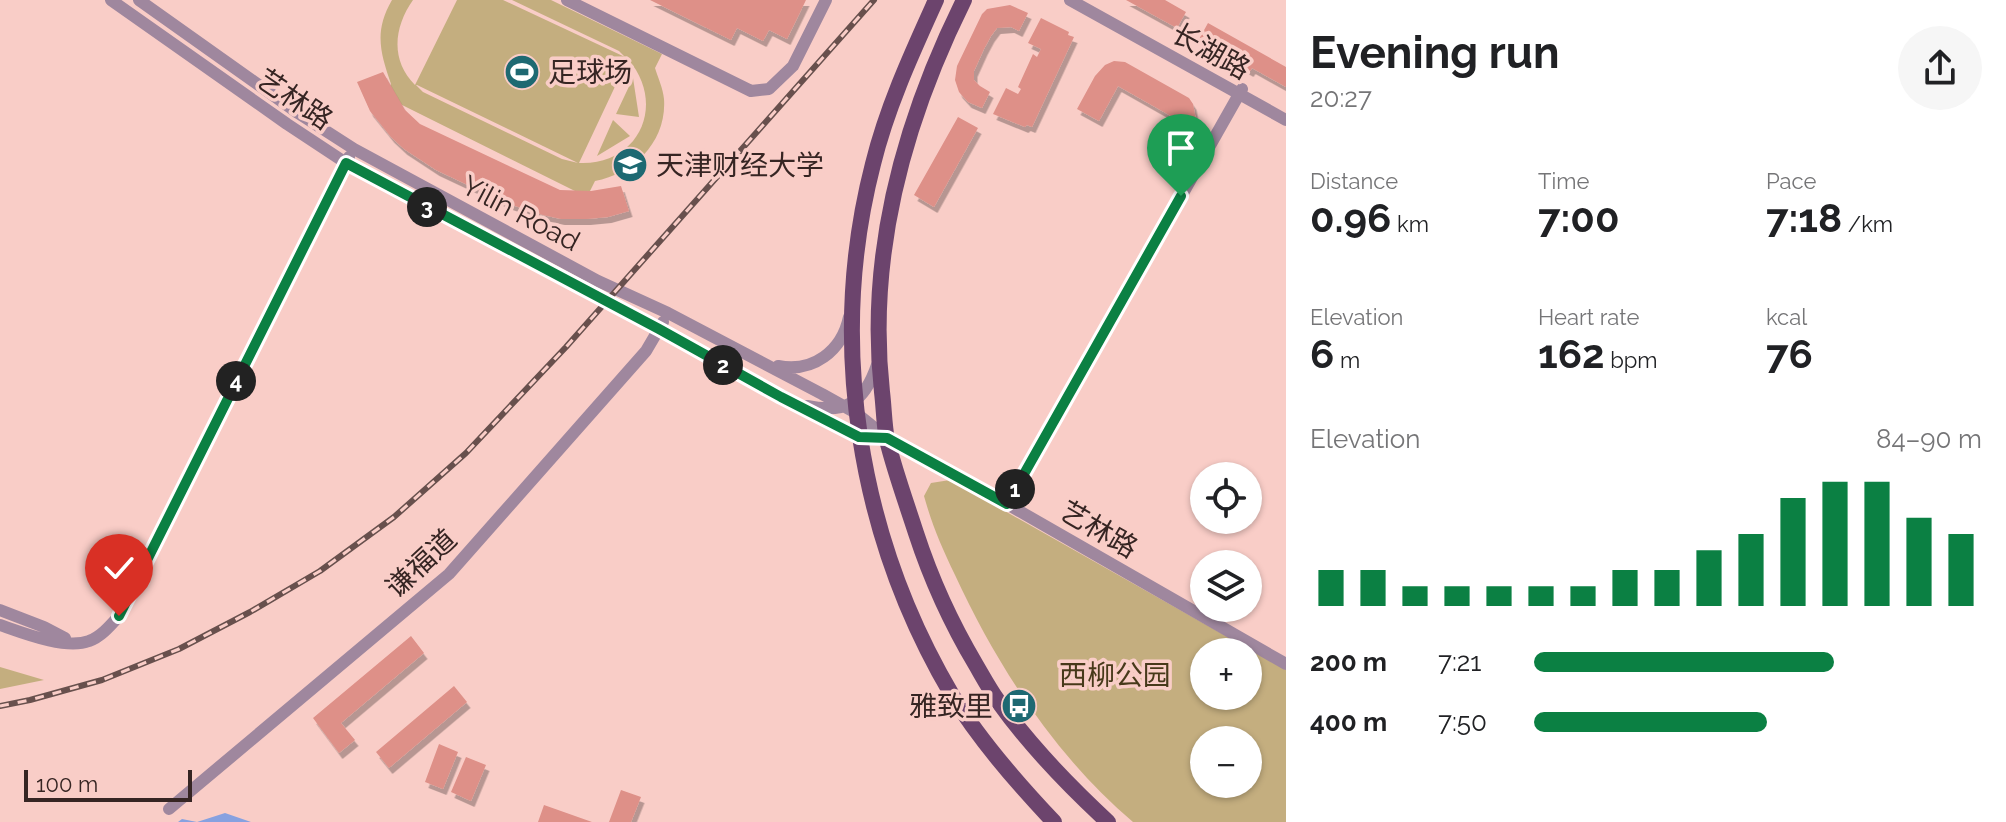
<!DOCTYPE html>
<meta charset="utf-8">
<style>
:root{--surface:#fff;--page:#f6f6f6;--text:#202124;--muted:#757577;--accent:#0b8043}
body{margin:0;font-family:Raleway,"Noto Sans SC",sans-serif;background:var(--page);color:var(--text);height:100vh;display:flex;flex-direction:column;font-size:30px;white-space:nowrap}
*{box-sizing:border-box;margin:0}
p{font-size:26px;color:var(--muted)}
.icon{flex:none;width:44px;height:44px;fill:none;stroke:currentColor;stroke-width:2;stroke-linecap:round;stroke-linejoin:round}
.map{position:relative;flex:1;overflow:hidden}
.side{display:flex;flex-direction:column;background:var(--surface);width:720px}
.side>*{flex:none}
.controls{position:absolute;left:1190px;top:462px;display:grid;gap:16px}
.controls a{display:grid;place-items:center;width:72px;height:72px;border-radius:50%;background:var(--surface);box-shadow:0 2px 6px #0004;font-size:40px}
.scale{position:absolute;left:24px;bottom:20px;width:168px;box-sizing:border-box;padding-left:8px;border:4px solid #362523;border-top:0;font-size:22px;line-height:28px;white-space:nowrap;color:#362523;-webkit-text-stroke:6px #f9cdc7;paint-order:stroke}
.pin{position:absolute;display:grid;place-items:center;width:68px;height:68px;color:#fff;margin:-82px -34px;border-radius:50% 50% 50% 0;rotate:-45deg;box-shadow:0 0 8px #0007}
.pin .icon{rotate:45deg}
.km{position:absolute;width:40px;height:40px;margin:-20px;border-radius:50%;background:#222;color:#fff;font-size:22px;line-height:40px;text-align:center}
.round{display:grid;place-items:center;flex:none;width:84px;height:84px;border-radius:42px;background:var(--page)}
.headline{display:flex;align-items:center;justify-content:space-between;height:136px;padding:0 24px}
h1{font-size:44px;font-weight:700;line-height:60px}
.metrics{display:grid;grid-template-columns:repeat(3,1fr);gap:12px;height:136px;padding:8px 24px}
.metrics div{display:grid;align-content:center}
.metrics b{font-size:40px;font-weight:700}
.metrics small{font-size:22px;font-weight:400}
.metrics p{font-size:22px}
.chart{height:224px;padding:16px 24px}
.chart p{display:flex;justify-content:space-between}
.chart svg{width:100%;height:144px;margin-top:8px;stroke:var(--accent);stroke-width:6}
ul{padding:0 24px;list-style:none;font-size:26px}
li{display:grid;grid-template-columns:128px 96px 1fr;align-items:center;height:60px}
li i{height:20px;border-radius:10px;background:var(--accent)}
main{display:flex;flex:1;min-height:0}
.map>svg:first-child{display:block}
.green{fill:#c4ae7f;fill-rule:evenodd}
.water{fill:#87a1e0}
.building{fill:#de9088;filter:url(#shadow)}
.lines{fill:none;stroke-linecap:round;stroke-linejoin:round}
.minor{stroke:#9f879e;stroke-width:12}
.major{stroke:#6c446d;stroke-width:16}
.rail-casing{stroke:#68504d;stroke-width:6}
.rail{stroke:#f9cdc7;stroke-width:3;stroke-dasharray:9;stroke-linecap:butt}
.route-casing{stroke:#fff;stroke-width:16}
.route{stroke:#0b8043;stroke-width:10}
.labels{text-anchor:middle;stroke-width:7;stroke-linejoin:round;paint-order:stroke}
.street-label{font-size:28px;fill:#362523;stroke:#f9cdc7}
.poi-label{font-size:28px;fill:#362523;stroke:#f9cdc7;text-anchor:start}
.park-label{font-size:28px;fill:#47391a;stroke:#f9cdc7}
</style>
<main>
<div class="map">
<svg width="1286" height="822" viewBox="0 0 1286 822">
<defs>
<filter id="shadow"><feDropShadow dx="3.5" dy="6" stdDeviation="0" flood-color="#0004"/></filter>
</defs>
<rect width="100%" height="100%" fill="#f9cdc7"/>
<!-- green -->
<path class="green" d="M 392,0 L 413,0 C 394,27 390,60 415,85 L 457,0 L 503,0 L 625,57 L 619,51 L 512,0 L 551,0 L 662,54 L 655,68 C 658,78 663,88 664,99 C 667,141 634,174 595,181 L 587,197 L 386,97 L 391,84 C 380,52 374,31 392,0 ZM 628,59 C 667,104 639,166 579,163 ZM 416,85 L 417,85 L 578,163 L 562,159 L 423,92 Z
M 633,78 L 639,117 L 616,114 Z
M 613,120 L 630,136 L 597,156 Z
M 950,480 L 1286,670 L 1286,822 L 1133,822 C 1056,757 997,666 955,575 C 942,548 932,525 924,496 L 931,483 ZM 1204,652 L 1248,652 L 1248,696 L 1204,696 ZM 1204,740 L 1248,740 L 1248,784 L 1204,784 Z
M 0,667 L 44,680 L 0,689 Z"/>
<!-- water -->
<path class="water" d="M 225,813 L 251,822 L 178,822 L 182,819 L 197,822 Z"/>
<!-- building -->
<path class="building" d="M 650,0 L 806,0 L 787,39 L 769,30 L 763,41 L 737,28 L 731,40 Z
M 1126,0 L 1165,0 L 1186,12 L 1177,28 Z
M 1010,5 L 1028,13 L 1019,31 L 1011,27 L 997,28 L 991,36 L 984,49 L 974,71 L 974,80 L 980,86 L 990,92 L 982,108 L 968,102 L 959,92 L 955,80 L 957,66 L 982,14 L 987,9 Z
M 1041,18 L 1069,32 L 1068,35 L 1074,37 L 1032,127 L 1027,125 L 1025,127 L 993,114 L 1006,88 L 1018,94 L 1021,89 L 1018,87 L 1033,54 L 1037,57 L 1041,49 L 1028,43 Z
M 1208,23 L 1286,67 L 1286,87 L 1252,68 L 1250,71 L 1198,41 Z
M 1114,61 L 1125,62 L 1189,98 L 1193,104 L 1196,120 L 1171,163 L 1151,150 L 1171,116 L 1118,86 L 1099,121 L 1077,109 L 1095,76 L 1105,65 Z
M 383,72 L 405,110 L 420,124 L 560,190 L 591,191 L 621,186 L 629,211 L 608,217 L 587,219 L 561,219 L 543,215 L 506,203 L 436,170 L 404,149 L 391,137 L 370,111 L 357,82 Z
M 958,117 L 978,128 L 934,207 L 914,195 Z
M 411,636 L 424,653 L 341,723 L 355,740 L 339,753 L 313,718 Z
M 454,686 L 467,702 L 389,768 L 376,752 Z
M 439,744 L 458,752 L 443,789 L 425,782 Z
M 466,757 L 486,765 L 471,801 L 451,792 Z
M 621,790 L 641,797 L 631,822 L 609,822 Z
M 544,805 L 592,822 L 538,822 Z"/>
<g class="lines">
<!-- minor -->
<path class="minor" d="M 111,0 L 287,124 L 346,163 L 659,329 L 816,416 L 859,437 L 887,438
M 139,0 L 298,113 L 354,149 L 598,281 L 668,313 L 822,394 L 856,413 L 887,438 L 1007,504 L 1286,664
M 567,0 L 751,91 L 769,89 L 793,66 L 826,0
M 1070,0 L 1286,120
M 778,366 C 813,373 842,351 849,317
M 807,406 C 846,414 864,403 877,365
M 1007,504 L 1242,89
M 0,610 L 44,627 L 65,638
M 0,625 C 23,633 66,650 89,641 C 101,637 111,625 119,616 L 349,157
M 169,809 L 449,574 L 646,351 L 663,322"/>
<!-- major -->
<path class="major" d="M 936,0 C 912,53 887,107 873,164 C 827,342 858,536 952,695 C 980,741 1017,783 1054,822
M 964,0 C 904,121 867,256 882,392 C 884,408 884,425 887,440 C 895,472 906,502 916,533 C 931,579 951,623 976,665 C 983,677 990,690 998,701 C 1030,746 1068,785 1108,822"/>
<defs>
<path id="rail" d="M 0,706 L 30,700 L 102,680 L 179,649 L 250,612 L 320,571 L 394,517 L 466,453 L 566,347 L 874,0"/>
</defs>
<!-- rail casing -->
<use href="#rail" class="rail-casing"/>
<!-- rail -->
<use href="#rail" class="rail"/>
</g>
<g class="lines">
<defs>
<path id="route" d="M 119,616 L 346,163 L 659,329 L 781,397 L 859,437 L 887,438 L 1007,504 L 1181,196"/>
</defs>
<!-- route casing -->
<use href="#route" class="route-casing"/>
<!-- route -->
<use href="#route" class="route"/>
</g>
<!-- icons -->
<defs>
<symbol id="stadium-disc" viewBox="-11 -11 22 22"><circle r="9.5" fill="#1e6972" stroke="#f9cdc7"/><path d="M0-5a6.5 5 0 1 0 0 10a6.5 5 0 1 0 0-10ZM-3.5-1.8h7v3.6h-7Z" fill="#fff"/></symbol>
<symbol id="university-disc" viewBox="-11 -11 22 22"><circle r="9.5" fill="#1e6972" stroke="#f9cdc7"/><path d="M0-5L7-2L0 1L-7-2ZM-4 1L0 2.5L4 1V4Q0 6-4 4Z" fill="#fff"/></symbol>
<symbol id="bus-disc" viewBox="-11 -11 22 22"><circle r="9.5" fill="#1e6972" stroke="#f9cdc7"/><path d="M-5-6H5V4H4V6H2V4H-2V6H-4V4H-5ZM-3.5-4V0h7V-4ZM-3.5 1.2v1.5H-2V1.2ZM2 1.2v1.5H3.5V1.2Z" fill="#fff"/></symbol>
</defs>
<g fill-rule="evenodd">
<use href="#stadium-disc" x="502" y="52" width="40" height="40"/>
<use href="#university-disc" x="610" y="145" width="40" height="40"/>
<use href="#bus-disc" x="999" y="686" width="40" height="40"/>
</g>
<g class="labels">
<!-- street labels -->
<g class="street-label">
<text transform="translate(1211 51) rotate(29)" y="10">长湖路</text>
<text transform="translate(295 99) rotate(34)" y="10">艺林路</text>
<text transform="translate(521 213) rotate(28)" y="10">Yilin Road</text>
<text transform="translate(1099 529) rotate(30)" y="10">艺林路</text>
<text transform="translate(421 563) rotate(-43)" y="10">谦福道</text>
</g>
<!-- poi labels -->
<g class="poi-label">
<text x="548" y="82">足球场</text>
<text x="656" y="175">天津财经大学</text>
<text x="993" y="716" text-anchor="end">雅致里</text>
</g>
<!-- park labels -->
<g class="park-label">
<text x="1115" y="685">西柳公园</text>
</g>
</g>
</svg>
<div class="controls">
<a><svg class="icon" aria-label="locate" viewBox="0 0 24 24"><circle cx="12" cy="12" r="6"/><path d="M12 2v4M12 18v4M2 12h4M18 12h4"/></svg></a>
<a><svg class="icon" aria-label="layers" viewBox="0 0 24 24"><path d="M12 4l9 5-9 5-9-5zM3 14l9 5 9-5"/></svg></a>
<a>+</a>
<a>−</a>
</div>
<div class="scale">100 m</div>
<div class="pin" style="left:1181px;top:196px;background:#1e9e55"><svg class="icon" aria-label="arrive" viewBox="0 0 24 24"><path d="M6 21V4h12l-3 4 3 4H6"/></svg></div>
<div class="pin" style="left:119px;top:616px;background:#d93025"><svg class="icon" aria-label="check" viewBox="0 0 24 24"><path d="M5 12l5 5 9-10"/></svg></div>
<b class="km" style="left:1015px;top:489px">1</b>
<b class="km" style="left:723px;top:365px">2</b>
<b class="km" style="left:427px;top:207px">3</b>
<b class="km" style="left:236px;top:381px">4</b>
</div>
<section class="side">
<div class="headline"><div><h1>Evening run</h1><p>20:27</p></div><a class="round"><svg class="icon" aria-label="share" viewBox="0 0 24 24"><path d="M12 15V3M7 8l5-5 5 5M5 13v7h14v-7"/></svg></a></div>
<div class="metrics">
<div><p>Distance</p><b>0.96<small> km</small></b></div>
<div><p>Time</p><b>7:00</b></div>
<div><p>Pace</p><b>7:18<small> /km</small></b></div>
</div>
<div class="metrics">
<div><p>Elevation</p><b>6<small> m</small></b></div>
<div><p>Heart rate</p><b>162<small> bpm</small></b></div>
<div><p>kcal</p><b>76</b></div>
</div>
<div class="chart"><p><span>Elevation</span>84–90 m</p>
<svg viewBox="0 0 160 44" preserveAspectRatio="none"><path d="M5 44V33M15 44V33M25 44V38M35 44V38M45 44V38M55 44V38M65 44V38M75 44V33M85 44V33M95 44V27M105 44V22M115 44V11M125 44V6M135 44V6M145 44V17M155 44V22"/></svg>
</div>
<ul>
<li><b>200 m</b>7:21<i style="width:67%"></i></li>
<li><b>400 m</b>7:50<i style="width:52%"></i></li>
</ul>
</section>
</main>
